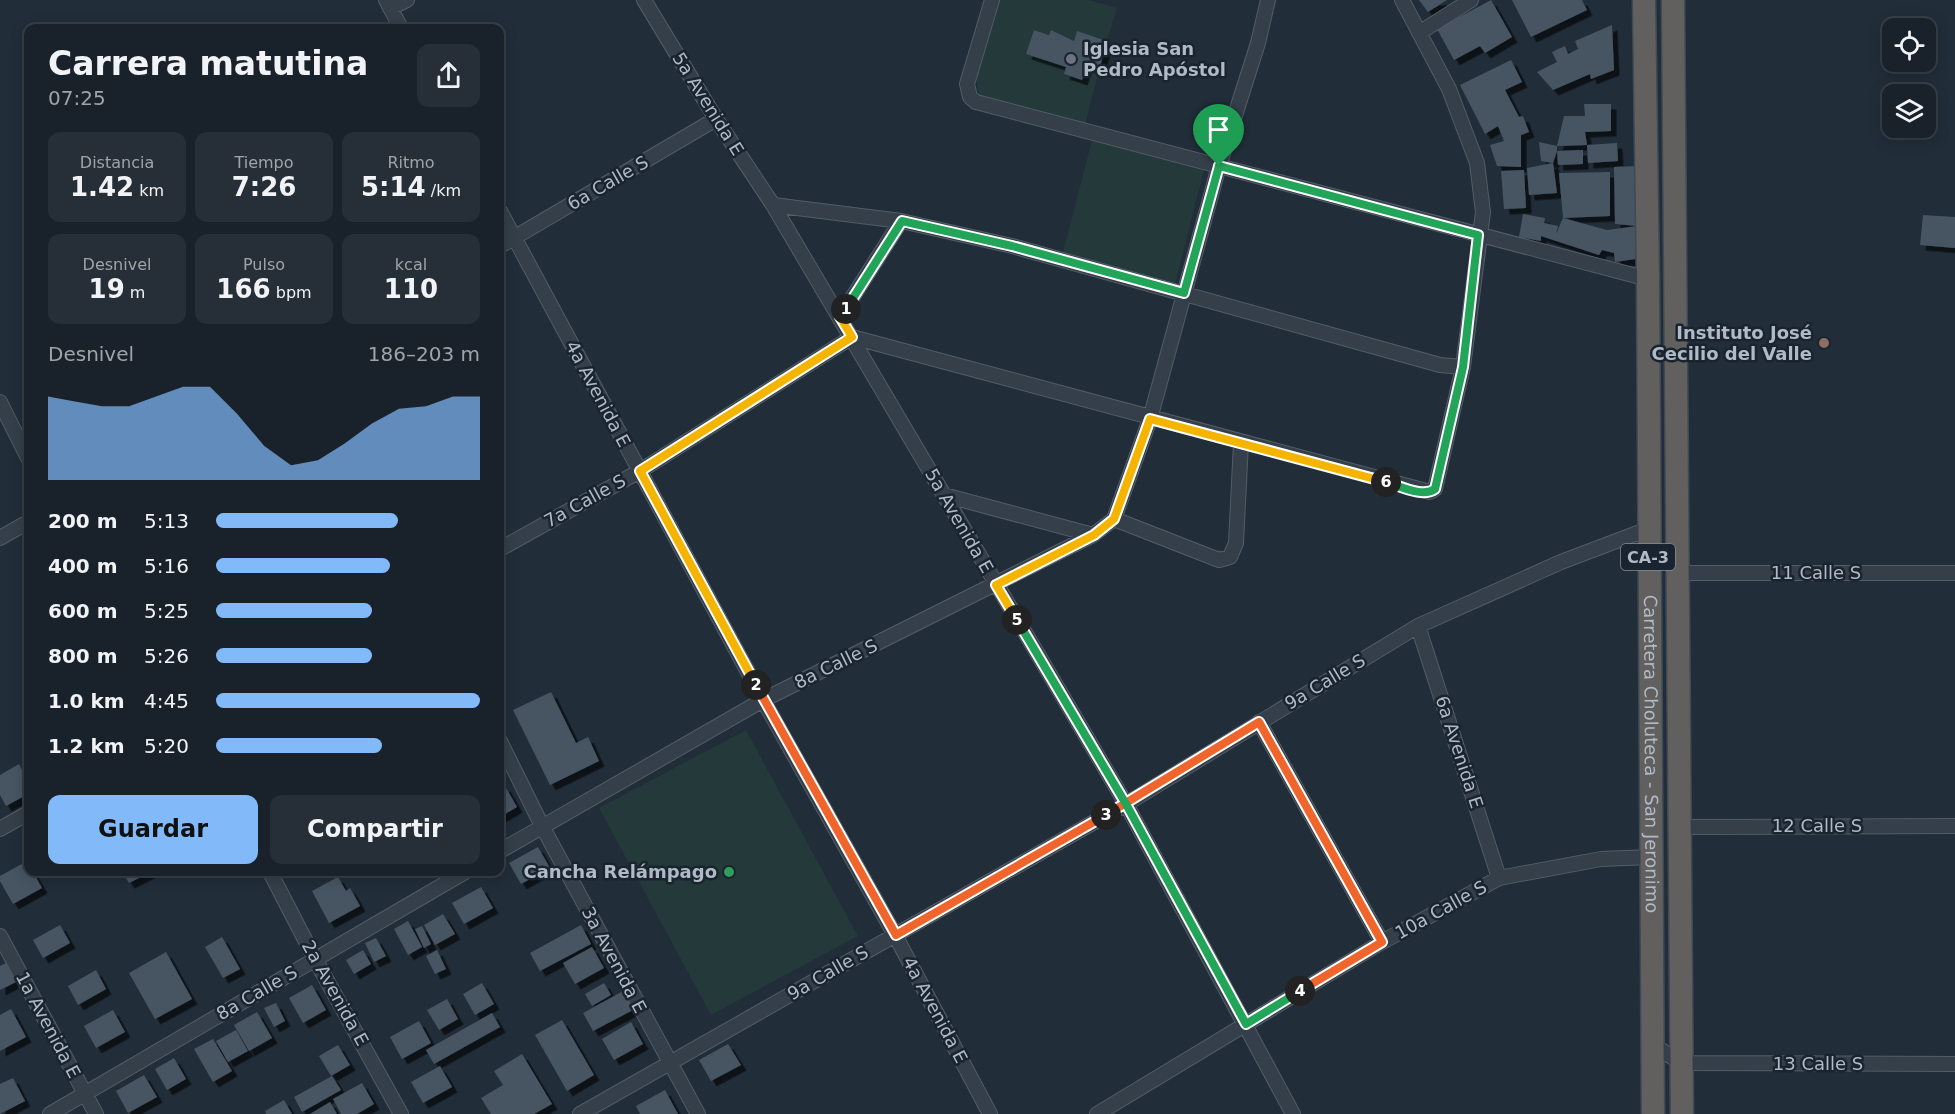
<!DOCTYPE html>
<html lang="es">
<meta charset="utf-8">
<style>
:root{--surface:#19222b;--page:#262f37;--text:#f1f3f6;--muted:#9fa4a9;--line:#373f47;--accent:#82b9f8}
body{margin:0;font-family:"DejaVu Sans",sans-serif;background:var(--page);color:var(--text);height:100vh;display:flex;flex-direction:column;font-size:22px;white-space:nowrap}
*{box-sizing:border-box;margin:0}
p{font-size:20px;color:var(--muted)}
.icon{flex:none;width:33px;height:33px;fill:none;stroke:currentColor;stroke-width:2;stroke-linecap:round;stroke-linejoin:round}
.map{position:relative;flex:1;overflow:hidden}
.sheet{position:absolute;left:24px;top:24px;width:480px;height:852px;display:flex;flex-direction:column;background:var(--surface);border-radius:12px;box-shadow:0 3px 15px #0003,0 0 0 2px var(--line)}
.sheet>*{flex:none}
.fabs{position:absolute;left:1882px;top:18px;display:grid;gap:12px}
.fabs a{display:grid;place-items:center;width:54px;height:54px;border-radius:12px;background:var(--surface);box-shadow:0 3px 15px #0003,0 0 0 2px var(--line);font-size:30px}
.pin{position:absolute;display:grid;place-items:center;width:51px;height:51px;color:#fff;margin:-62px -26px;border-radius:50% 50% 50% 0;rotate:-45deg;box-shadow:0 0 6px #0007}
.pin .icon{rotate:45deg}
.km{position:absolute;width:30px;height:30px;margin:-15px;border-radius:50%;background:#222;color:#fff;font-size:16px;line-height:30px;text-align:center}
.round{display:grid;place-items:center;flex:none;width:63px;height:63px;border-radius:12px;background:var(--page)}
.head{display:flex;align-items:center;justify-content:space-between;height:102px;padding:0 24px}
h1{font-size:33px;font-weight:600;line-height:45px}
.stats{display:grid;grid-template-columns:repeat(3,1fr);gap:9px;height:102px;padding:6px 24px}
.stats div{display:grid;align-content:center;border-radius:12px;background:var(--page);text-align:center}
.stats b{font-size:26px;font-weight:600}
.stats small{font-size:16px;font-weight:400}
.stats p{font-size:16px}
.chart{height:168px;padding:12px 24px}
.chart p{display:flex;justify-content:space-between}
.chart svg{width:100%;height:108px;margin-top:6px;fill:var(--accent);opacity:.7}
.button{display:flex;gap:12px;margin-top:auto;padding:12px 24px}
.button a{flex:1;height:69px;border-radius:12px;background:var(--accent);color:#111;font-size:24px;font-weight:600;line-height:69px;text-align:center}
.button a+a{background:var(--page);color:var(--text)}
ul{padding:0 24px;list-style:none;font-size:20px}
li{display:grid;grid-template-columns:96px 72px 1fr;align-items:center;height:45px}
li i{height:15px;border-radius:8px;background:var(--accent)}
.map>svg:first-child{display:block}
.green{fill:#23393a}
.building{fill:#475563;filter:url(#shadow)}
.lines{fill:none;stroke-linecap:round;stroke-linejoin:round}
.minor-casing{stroke:#525d67;stroke-width:16}
.trunk-casing{stroke:#3f4a54;stroke-width:25}
.minor{stroke:#343f49;stroke-width:14}
.trunk{stroke:#61605e;stroke-width:22}
.split-1-casing{stroke:#fff;stroke-width:12}
.split-2-casing{stroke:#fff;stroke-width:12}
.split-3-casing{stroke:#fff;stroke-width:12}
.split-4-casing{stroke:#fff;stroke-width:12}
.split-5-casing{stroke:#fff;stroke-width:12}
.split-6-casing{stroke:#fff;stroke-width:12}
.split-7-casing{stroke:#fff;stroke-width:12}
.split-1{stroke:#22a559;stroke-width:8}
.split-2{stroke:#f5b400;stroke-width:8}
.split-3{stroke:#f0652b;stroke-width:8}
.split-4{stroke:#f0652b;stroke-width:8}
.split-5{stroke:#22a559;stroke-width:8}
.split-6{stroke:#f5b400;stroke-width:8}
.split-7{stroke:#22a559;stroke-width:8}
.worship-dot{fill:#6b7280;stroke:#1a242e;stroke-width:2}
.education-dot{fill:#8d6e63;stroke:#1a242e;stroke-width:2}
.leisure-dot{fill:#2e9e5b;stroke:#1a242e;stroke-width:2}
.labels{text-anchor:middle;stroke-width:5;stroke-linejoin:round;paint-order:stroke}
.shield{fill:#1a242e;stroke:#828d98;stroke-width:1.5}
.shield-label{font-size:16px;font-weight:bold;fill:#afbac6}
.poi-label{font-size:18px;font-weight:bold;fill:#afbac6;stroke:#1a242e;text-anchor:end}
.street-label{font-size:18px;fill:#afbac6;stroke:#1a242e}
</style>
<div class="map">
<svg width="1955" height="1114" viewBox="0 0 1955 1114">
<defs>
<filter id="shadow"><feDropShadow dx="5.5" dy="5.5" stdDeviation="0" flood-color="#0009"/></filter>
</defs>
<rect width="100%" height="100%" fill="#212d39"/>
<!-- green -->
<path class="green" d="M 996,0 L 1089,0 L 1117,8 L 1107,41 L 1077,31 L 1074,41 L 1051,30 L 1049,35 L 1034,30 L 1026,54 L 1066,67 L 1064,74 L 1082,80 L 1088,63 L 1100,67 L 1085,125 L 981,97 C 967,77 990,23 996,0 Z
M 1092,140 L 1204,170 L 1175,284 L 1063,252 Z
M 746,730 L 858,936 L 711,1015 L 599,808 Z"/>
<!-- building -->
<path class="building" d="M 1419,0 L 1447,0 L 1428,12 Z
M 1491,0 L 1512,37 L 1485,53 L 1480,46 L 1454,60 L 1437,29 Z
M 1512,0 L 1582,0 L 1587,10 L 1531,37 Z
M 1612,25 L 1614,70 L 1591,79 L 1590,74 L 1553,90 L 1537,72 L 1557,62 L 1552,52 L 1565,46 L 1568,54 L 1578,49 L 1575,41 Z
M 1034,30 L 1049,35 L 1051,30 L 1074,41 L 1077,31 L 1107,41 L 1100,67 L 1088,63 L 1082,80 L 1064,74 L 1066,67 L 1026,54 Z
M 1511,60 L 1522,82 L 1505,90 L 1519,117 L 1523,116 L 1529,132 L 1521,135 L 1521,167 L 1497,166 L 1490,145 L 1504,141 L 1498,126 L 1485,134 L 1460,85 Z
M 1584,104 L 1611,104 L 1611,131 L 1585,132 L 1587,145 L 1617,143 L 1618,161 L 1588,163 L 1587,145 L 1557,146 L 1564,116 L 1585,116 Z
M 1539,142 L 1557,146 L 1557,151 L 1583,150 L 1583,164 L 1558,165 L 1557,151 L 1553,163 L 1541,161 Z
M 1553,163 L 1557,193 L 1529,195 L 1527,168 Z
M 1638,166 L 1638,226 L 1615,224 L 1614,167 Z
M 1524,170 L 1526,208 L 1504,209 L 1501,171 Z
M 1610,172 L 1610,216 L 1563,218 L 1607,230 L 1638,226 L 1642,258 L 1615,262 L 1614,253 L 1602,250 L 1599,255 L 1541,236 L 1541,241 L 1519,237 L 1523,214 L 1545,218 L 1544,223 L 1558,226 L 1556,234 L 1563,218 L 1559,173 Z
M 1923,215 L 1955,217 L 1955,248 L 1920,245 Z
M 551,692 L 576,743 L 588,737 L 599,761 L 550,785 L 513,710 Z
M 19,764 L 28,782 L 28,794 L 6,806 L 0,795 L 0,775 Z
M 505,786 L 517,807 L 500,817 L 500,789 Z
M 538,847 L 550,868 L 521,884 L 509,863 Z
M 27,861 L 28,872 L 33,872 L 42,888 L 13,904 L 0,881 L 0,876 Z
M 122,872 L 151,872 L 129,883 Z
M 338,877 L 346,891 L 350,888 L 360,906 L 329,923 L 312,891 Z
M 481,887 L 493,908 L 464,924 L 452,903 Z
M 443,914 L 455,934 L 435,945 L 424,925 Z
M 408,921 L 422,947 L 408,955 L 394,929 Z
M 60,925 L 70,943 L 43,958 L 33,940 Z
M 581,925 L 591,944 L 540,971 L 530,953 Z
M 422,926 L 431,944 L 424,948 L 415,929 Z
M 222,937 L 240,969 L 223,978 L 205,947 Z
M 376,938 L 386,956 L 374,962 L 365,943 Z
M 592,947 L 604,968 L 575,984 L 563,963 Z
M 363,950 L 371,964 L 354,974 L 346,960 Z
M 437,950 L 446,969 L 435,974 L 426,956 Z
M 166,952 L 192,999 L 155,1019 L 129,973 Z
M 6,963 L 16,982 L 0,990 L 0,966 Z
M 96,970 L 106,989 L 78,1005 L 68,986 Z
M 482,983 L 494,1004 L 475,1015 L 463,994 Z
M 604,983 L 611,995 L 592,1006 L 585,994 Z
M 312,985 L 326,1010 L 303,1023 L 289,998 Z
M 625,990 L 635,1009 L 593,1031 L 583,1013 Z
M 447,999 L 458,1019 L 439,1030 L 427,1010 Z
M 276,1003 L 285,1021 L 274,1027 L 264,1008 Z
M 11,1009 L 26,1037 L 0,1051 L 0,1015 Z
M 113,1010 L 125,1032 L 96,1048 L 84,1026 Z
M 257,1012 L 272,1038 L 249,1051 L 234,1025 Z
M 492,1013 L 500,1027 L 434,1064 L 426,1050 Z
M 562,1020 L 594,1075 L 567,1091 L 535,1035 Z
M 419,1021 L 431,1043 L 402,1059 L 390,1037 Z
M 631,1022 L 643,1044 L 614,1060 L 602,1039 Z
M 236,1030 L 248,1051 L 228,1062 L 216,1041 Z
M 213,1039 L 232,1071 L 213,1082 L 194,1049 Z
M 728,1044 L 741,1065 L 711,1081 L 699,1060 Z
M 338,1045 L 350,1065 L 331,1076 L 319,1056 Z
M 522,1054 L 552,1104 L 534,1114 L 491,1114 L 481,1098 L 503,1085 L 494,1071 Z
M 174,1058 L 186,1079 L 167,1090 L 155,1069 Z
M 440,1066 L 452,1087 L 423,1103 L 411,1082 Z
M 144,1075 L 157,1097 L 128,1113 L 116,1091 Z
M 332,1076 L 341,1090 L 302,1112 L 294,1097 Z
M 13,1078 L 25,1101 L 0,1114 L 0,1084 Z
M 362,1083 L 374,1104 L 357,1114 L 341,1114 L 333,1099 Z
M 665,1090 L 678,1114 L 640,1114 L 636,1106 Z
M 284,1100 L 292,1114 L 266,1114 L 265,1111 Z
M 330,1102 L 337,1114 L 310,1114 Z"/>
<g class="lines">
<defs>
<path id="minor" d="M 386,0 L 401,28
M 644,0 L 716,119 L 773,205 L 1126,804 L 1293,1114
M 992,0 L 967,84 L 970,97 L 976,102 L 1648,279
M 390,8 L 407,0
M 1419,33 L 1471,0
M 773,205 L 901,221 L 1012,246 L 1440,365 L 1463,367
M 500,211 L 763,700 L 895,935 L 990,1114
M 500,246 L 716,119
M 840,317 L 901,221
M 0,402 L 28,458
M 944,495 L 1093,535
M 1114,519 L 1150,419 L 1219,166 L 1258,43 L 1268,0
M 1114,519 L 1219,560 L 1230,557 L 1236,543 L 1241,443
M 0,538 L 28,522
M 500,549 L 640,471 L 852,337 L 1430,492 L 1435,489 L 1463,367 L 1483,212 L 1477,163 L 1449,89 L 1402,0
M 1677,573 L 1955,573
M 1418,626 L 1499,878
M 1259,722 L 1382,942
M 500,741 L 542,826 L 698,1114
M 1679,827 L 1955,826
M 0,829 L 28,813
M 500,851 L 763,700 L 1093,535 L 1114,519
M 270,872 L 315,959 L 401,1114
M 0,936 L 96,1114
M 1652,1044 L 1681,1063 L 1955,1064
M 50,1114 L 465,872
M 580,1114 L 1126,804 L 1418,626 L 1561,562 L 1648,529
M 1097,1114 L 1382,942 L 1499,878 L 1601,859 L 1651,857"/>
<g id="trunk">
<path id="s1" d="M 1644,0 L 1648,279 L 1653,1114"/>
<path d="M 1673,0 L 1682,1114"/>
</g>
</defs>
<!-- minor casing -->
<use href="#minor" class="minor-casing"/>
<!-- trunk casing -->
<use href="#trunk" class="trunk-casing"/>
<!-- minor -->
<use href="#minor" class="minor"/>
<!-- trunk -->
<use href="#trunk" class="trunk"/>
</g>
<g class="lines">
<defs>
<path id="split-1" d="M 846,309 L 902,221 L 1012,246 L 1184,293 L 1219,166"/>
<path id="split-2" d="M 756,685 L 640,471 L 852,337 L 840,317 L 846,309"/>
<path id="split-3" d="M 756,685 L 896,935 L 1106,815"/>
<path id="split-4" d="M 1106,815 L 1259,722 L 1382,942 L 1300,991"/>
<path id="split-5" d="M 1017,620 L 1126,804 L 1246,1024 L 1300,991"/>
<path id="split-6" d="M 1017,620 L 996,585 L 1094,535 L 1114,519 L 1150,419 L 1386,482"/>
<path id="split-7" d="M 1219,166 L 1478,235 L 1463,367 L 1435,489 C 1423,498 1400,486 1386,482"/>
</defs>
<!-- split-1 casing -->
<use href="#split-1" class="split-1-casing"/>
<!-- split-2 casing -->
<use href="#split-2" class="split-2-casing"/>
<!-- split-3 casing -->
<use href="#split-3" class="split-3-casing"/>
<!-- split-4 casing -->
<use href="#split-4" class="split-4-casing"/>
<!-- split-5 casing -->
<use href="#split-5" class="split-5-casing"/>
<!-- split-6 casing -->
<use href="#split-6" class="split-6-casing"/>
<!-- split-7 casing -->
<use href="#split-7" class="split-7-casing"/>
<!-- split-1 -->
<use href="#split-1" class="split-1"/>
<!-- split-2 -->
<use href="#split-2" class="split-2"/>
<!-- split-3 -->
<use href="#split-3" class="split-3"/>
<!-- split-4 -->
<use href="#split-4" class="split-4"/>
<!-- split-5 -->
<use href="#split-5" class="split-5"/>
<!-- split-6 -->
<use href="#split-6" class="split-6"/>
<!-- split-7 -->
<use href="#split-7" class="split-7"/>
</g>
<!-- markers -->
<circle class="worship-dot" cx="1071" cy="59" r="6"/>
<circle class="education-dot" cx="1824" cy="343" r="6"/>
<circle class="leisure-dot" cx="729" cy="872" r="6"/>
<g class="labels">
<!-- shield labels -->
<rect class="shield" x="1621" y="544" width="54" height="26" rx="4.5"/>
<g class="shield-label">
<text x="1648" y="563">CA-3</text>
</g>
<!-- poi labels -->
<g class="poi-label">
<text x="1083" y="55" text-anchor="start">Iglesia San<tspan x="1083" dy="21">Pedro Apóstol</tspan></text>
<text x="1812" y="339">Instituto José<tspan x="1812" dy="21">Cecilio del Valle</tspan></text>
<text x="717" y="878">Cancha Relámpago</text>
</g>
<!-- street labels -->
<g class="street-label">
<text transform="translate(708 104) rotate(58)" y="6">5a Avenida E</text>
<text transform="translate(608 183) rotate(-30)" y="6">6a Calle S</text>
<text transform="translate(598 394) rotate(62)" y="6">4a Avenida E</text>
<text transform="translate(585 501) rotate(-29)" y="6">7a Calle S</text>
<text transform="translate(959 521) rotate(60)" y="6">5a Avenida E</text>
<text x="1816" y="579">11 Calle S</text>
<text transform="translate(836 664) rotate(-26)" y="6">8a Calle S</text>
<text transform="translate(1325 682) rotate(-31)" y="6">9a Calle S</text>
<text transform="translate(1459 752) rotate(72)" y="6">6a Avenida E</text>
<text dy="6" stroke="none"><textPath href="#s1" startOffset="754">Carretera Choluteca - San Jeronimo</textPath></text>
<text x="1817" y="832">12 Calle S</text>
<text transform="translate(1441 910) rotate(-29)" y="6">10a Calle S</text>
<text transform="translate(614 960) rotate(62)" y="6">3a Avenida E</text>
<text transform="translate(828 973) rotate(-30)" y="6">9a Calle S</text>
<text transform="translate(257 993) rotate(-30)" y="6">8a Calle S</text>
<text transform="translate(335 993) rotate(61)" y="6">2a Avenida E</text>
<text transform="translate(935 1010) rotate(62)" y="6">4a Avenida E</text>
<text transform="translate(48 1025) rotate(62)" y="6">1a Avenida E</text>
<text x="1818" y="1070">13 Calle S</text>
</g>
</g>
</svg>
<div class="fabs">
<a><svg class="icon" aria-label="locate" viewBox="0 0 24 24"><circle cx="12" cy="12" r="6"/><path d="M12 2v4M12 18v4M2 12h4M18 12h4"/></svg></a>
<a><svg class="icon" aria-label="layers" viewBox="0 0 24 24"><path d="M12 4l9 5-9 5-9-5zM3 14l9 5 9-5"/></svg></a>
</div>
<div class="pin" style="left:1219px;top:166px;background:#1e9e55"><svg class="icon" aria-label="arrive" viewBox="0 0 24 24"><path d="M6 21V4h12l-3 4 3 4H6"/></svg></div>
<b class="km" style="left:846px;top:309px">1</b>
<b class="km" style="left:756px;top:685px">2</b>
<b class="km" style="left:1106px;top:815px">3</b>
<b class="km" style="left:1300px;top:991px">4</b>
<b class="km" style="left:1017px;top:620px">5</b>
<b class="km" style="left:1386px;top:482px">6</b>
<section class="sheet">
<div class="head"><div><h1>Carrera matutina</h1><p>07:25</p></div><a class="round"><svg class="icon" aria-label="share" viewBox="0 0 24 24"><path d="M12 15V3M7 8l5-5 5 5M5 13v7h14v-7"/></svg></a></div>
<div class="stats">
<div><p>Distancia</p><b>1.42<small> km</small></b></div>
<div><p>Tiempo</p><b>7:26</b></div>
<div><p>Ritmo</p><b>5:14<small> /km</small></b></div>
</div>
<div class="stats">
<div><p>Desnivel</p><b>19<small> m</small></b></div>
<div><p>Pulso</p><b>166<small> bpm</small></b></div>
<div><p>kcal</p><b>110</b></div>
</div>
<div class="chart"><p><span>Desnivel</span>186–203 m</p>
<svg viewBox="0 0 160 44" preserveAspectRatio="none"><path d="M0 44V10L10 12L20 14L30 14L40 10L50 6L60 6L70 17L80 30L90 38L100 36L110 29L120 21L130 15L140 14L150 10L160 10V44z"/></svg>
</div>
<ul>
<li><b>200 m</b>5:13<i style="width:69%"></i></li>
<li><b>400 m</b>5:16<i style="width:66%"></i></li>
<li><b>600 m</b>5:25<i style="width:59%"></i></li>
<li><b>800 m</b>5:26<i style="width:59%"></i></li>
<li><b>1.0 km</b>4:45<i style="width:100%"></i></li>
<li><b>1.2 km</b>5:20<i style="width:63%"></i></li>
</ul>
<div class="button"><a>Guardar</a><a>Compartir</a></div>
</section>
</div>
